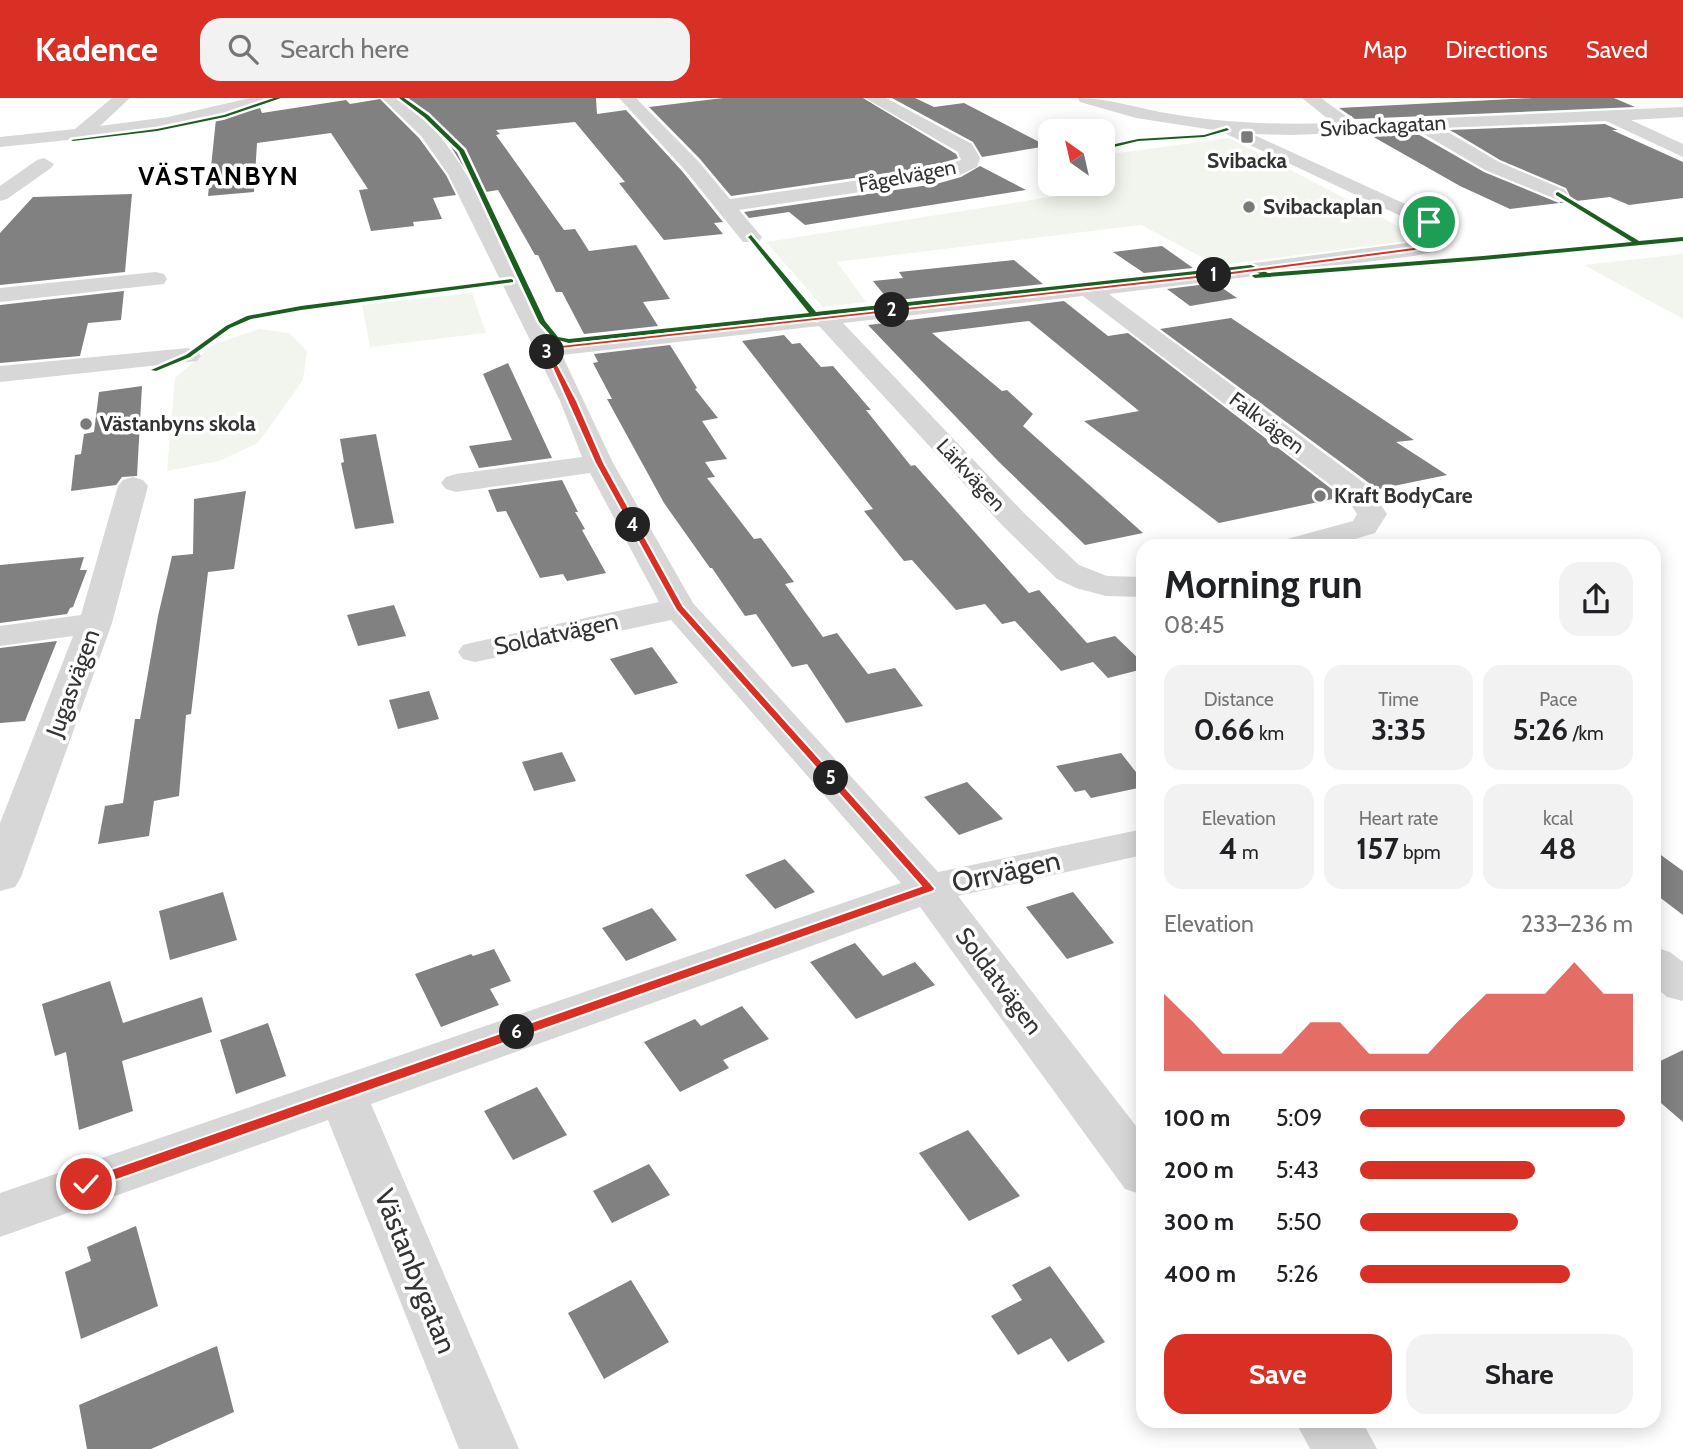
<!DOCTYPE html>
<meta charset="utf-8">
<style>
:root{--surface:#fff;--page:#f2f2f2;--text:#202124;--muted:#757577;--accent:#d93025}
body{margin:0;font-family:Cabin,sans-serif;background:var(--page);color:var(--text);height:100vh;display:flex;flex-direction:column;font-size:26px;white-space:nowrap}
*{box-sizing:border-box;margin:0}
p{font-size:23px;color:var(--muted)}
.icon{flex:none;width:38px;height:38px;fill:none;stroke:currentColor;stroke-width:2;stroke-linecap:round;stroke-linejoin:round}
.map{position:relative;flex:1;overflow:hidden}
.sheet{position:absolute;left:1136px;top:441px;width:525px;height:889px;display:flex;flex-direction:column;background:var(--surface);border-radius:21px;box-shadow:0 4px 18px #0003}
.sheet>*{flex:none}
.needle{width:46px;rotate:326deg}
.tools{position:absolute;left:1038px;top:21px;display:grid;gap:14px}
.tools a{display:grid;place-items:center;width:77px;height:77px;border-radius:14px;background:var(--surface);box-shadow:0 4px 18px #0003;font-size:35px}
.pin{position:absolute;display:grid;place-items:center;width:60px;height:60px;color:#fff;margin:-30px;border:4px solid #fff;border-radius:50%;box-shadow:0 2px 7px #0007}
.km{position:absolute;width:35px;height:35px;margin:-18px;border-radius:50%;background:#222;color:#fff;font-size:19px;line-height:35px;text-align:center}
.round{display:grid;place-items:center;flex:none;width:74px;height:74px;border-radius:21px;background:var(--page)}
.overview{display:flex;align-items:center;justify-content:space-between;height:119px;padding:0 28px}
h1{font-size:38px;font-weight:700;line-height:52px}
.figures{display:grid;grid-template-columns:repeat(3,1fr);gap:10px;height:119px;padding:7px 28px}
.figures div{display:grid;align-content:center;border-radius:18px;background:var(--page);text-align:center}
.figures b{font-size:30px;font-weight:700}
.figures small{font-size:19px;font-weight:400}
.figures p{font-size:19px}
.chart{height:196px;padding:14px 28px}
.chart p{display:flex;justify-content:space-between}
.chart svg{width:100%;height:126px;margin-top:7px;fill:var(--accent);opacity:.7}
.button{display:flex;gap:14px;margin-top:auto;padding:14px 28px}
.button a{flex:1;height:80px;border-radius:21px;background:var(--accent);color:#fff;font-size:28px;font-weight:700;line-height:80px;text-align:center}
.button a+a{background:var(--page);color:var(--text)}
ul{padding:0 28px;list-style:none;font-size:23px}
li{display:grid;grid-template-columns:112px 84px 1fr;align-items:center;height:52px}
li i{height:18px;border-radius:9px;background:var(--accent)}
header{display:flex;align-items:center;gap:42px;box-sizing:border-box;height:98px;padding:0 35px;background:var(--accent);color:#fff}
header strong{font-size:33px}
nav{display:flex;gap:38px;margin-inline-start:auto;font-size:24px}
.search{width:490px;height:63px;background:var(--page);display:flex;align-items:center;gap:18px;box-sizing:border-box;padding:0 24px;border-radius:21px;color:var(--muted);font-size:26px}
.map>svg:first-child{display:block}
.green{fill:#f2f5ed}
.building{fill:#818181}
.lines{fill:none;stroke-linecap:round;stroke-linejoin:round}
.minor{fill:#d7d7d7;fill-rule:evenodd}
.cycleway-casing{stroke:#fff;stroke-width:5}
.cycleway{fill:#1b5e20;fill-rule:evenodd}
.route{fill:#d93025;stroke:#fff;stroke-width:2}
.poi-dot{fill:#7a7a7a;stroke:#fff;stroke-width:2.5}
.labels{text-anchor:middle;stroke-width:7;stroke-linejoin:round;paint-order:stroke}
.far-street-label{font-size:21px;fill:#333;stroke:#fff}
.far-poi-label{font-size:21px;font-weight:bold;fill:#333;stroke:#fff;text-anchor:start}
.street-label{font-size:24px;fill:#333;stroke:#fff}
.far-district-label{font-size:26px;font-weight:bold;letter-spacing:2px;fill:#000;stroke:#fff}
.near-street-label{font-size:28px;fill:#333;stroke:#fff}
</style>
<header>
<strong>Kadence</strong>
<div class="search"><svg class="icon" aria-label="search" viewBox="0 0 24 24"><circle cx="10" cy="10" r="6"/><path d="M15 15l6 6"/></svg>Search here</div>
<nav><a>Map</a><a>Directions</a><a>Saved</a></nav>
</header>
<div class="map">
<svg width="1683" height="1351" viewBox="0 0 1683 1351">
<rect width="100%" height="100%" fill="#fff"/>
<!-- green -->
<path class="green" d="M 1229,40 L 1423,141 L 1235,165 L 1211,164 L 1141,127 L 837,164 L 866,204 L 823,209 L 766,144 L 1082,94 L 1069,86 L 1102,86 L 1103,57 Z
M 1683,156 L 1683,221 L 1584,167 Z
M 472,195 L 486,235 L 370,249 L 362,207 Z
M 259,231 L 289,235 L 307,253 L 303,282 L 258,345 L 219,363 L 167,373 L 175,280 L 214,246 Z"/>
<!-- building -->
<path class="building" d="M 405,0 L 596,0 L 597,16 L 626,12 L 682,73 L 723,124 L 714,125 L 723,136 L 664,142 L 619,85 L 625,84 L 575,24 L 496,32 L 500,36 L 496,37 L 564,132 L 575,131 L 589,153 L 636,147 L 670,201 L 643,204 L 658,228 L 584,236 L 562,194 L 556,194 L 538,157 L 535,157 L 498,92 L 480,95 L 448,44 Z
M 723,0 L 863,0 L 956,56 L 958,60 L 935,68 L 731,98 L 700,61 L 649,9 Z
M 892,0 L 915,0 L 934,9 L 964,5 L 1047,48 L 982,59 L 973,44 Z
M 1533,0 L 1614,0 L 1635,9 L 1355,21 L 1339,10 Z
M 380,1 L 419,40 L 446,77 L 456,97 L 433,100 L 442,121 L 413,124 L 414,128 L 371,133 L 359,92 L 368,91 L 331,35 L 257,45 L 254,94 L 208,98 L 216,21 L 260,10 L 262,15 L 346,2 L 350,6 Z
M 1605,26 L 1618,32 L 1612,32 L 1683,64 L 1683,100 L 1629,107 L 1610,99 L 1510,111 L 1460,88 L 1370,37 L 1416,35 L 1484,74 L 1559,105 L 1570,98 L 1566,90 L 1500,62 L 1450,32 Z
M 980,68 L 1026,92 L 805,127 L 789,114 L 749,120 L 744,114 L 936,86 L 961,79 Z
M 132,96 L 125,174 L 0,187 L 0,135 L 33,99 Z
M 1162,148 L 1193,170 L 1144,175 L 1113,154 Z
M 1014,162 L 1043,186 L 889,203 L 873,183 L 903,180 L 899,174 Z
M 1215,185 L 1237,200 L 1190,208 L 1167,191 Z
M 124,193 L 121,222 L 88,225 L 80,258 L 0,265 L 0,207 Z
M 1064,203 L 1108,238 L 1128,235 L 1342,399 L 1219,425 L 1084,323 L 1139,313 L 1029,223 L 932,235 L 1002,293 L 1007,292 L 1033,316 L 1023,328 L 1143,435 L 1085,447 L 999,364 L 868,227 Z
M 1231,220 L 1414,342 L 1396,344 L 1447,377 L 1374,392 L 1369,385 L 1160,231 Z
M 784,237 L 792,246 L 800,245 L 821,269 L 833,268 L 871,312 L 866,312 L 911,368 L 915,367 L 1029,495 L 1039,492 L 1087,545 L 1115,538 L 1143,565 L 1143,571 L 1108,580 L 1093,564 L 1061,573 L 1015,523 L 1002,526 L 985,506 L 956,512 L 912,462 L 904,463 L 864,413 L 873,411 L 742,243 Z
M 670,247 L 697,290 L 695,291 L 718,320 L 702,323 L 727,361 L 705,364 L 715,379 L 707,380 L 754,441 L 761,440 L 794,484 L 785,486 L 823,539 L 837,535 L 868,576 L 895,570 L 923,608 L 846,625 L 807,566 L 792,569 L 756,516 L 745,518 L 712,470 L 710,470 L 664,405 L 607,301 L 612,301 L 593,265 L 598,264 L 594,256 Z
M 508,265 L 552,360 L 479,370 L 469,348 L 512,342 L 483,276 Z
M 142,288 L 137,378 L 122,379 L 116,387 L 71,393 L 75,357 L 81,356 L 84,336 L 94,334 L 99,294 Z
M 376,336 L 394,425 L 355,431 L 341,365 L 344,364 L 340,341 Z
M 562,382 L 578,414 L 575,414 L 585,431 L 582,432 L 606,475 L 567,483 L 563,476 L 540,480 L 506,413 L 497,414 L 488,392 Z
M 246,393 L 234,471 L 208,474 L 191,616 L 186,617 L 179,698 L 154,703 L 149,738 L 98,746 L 105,708 L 123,705 L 135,621 L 140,621 L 158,518 L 172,458 L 193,456 L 194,401 Z
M 84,459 L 80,472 L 87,472 L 73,509 L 70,510 L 67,516 L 0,525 L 0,467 Z
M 394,507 L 406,538 L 358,548 L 347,517 Z
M 57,543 L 25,623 L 0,625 L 0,550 Z
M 652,549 L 678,585 L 635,597 L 610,561 Z
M 429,593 L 439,621 L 398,631 L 389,602 Z
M 562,654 L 576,683 L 534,693 L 522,664 Z
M 1121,655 L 1143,683 L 1143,689 L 1091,700 L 1085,692 L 1075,694 L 1056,668 Z
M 967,684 L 1003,721 L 959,737 L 924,699 Z
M 1654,752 L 1683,773 L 1683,817 L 1654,795 Z
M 785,761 L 815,794 L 775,811 L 745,777 Z
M 223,794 L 237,842 L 170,862 L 159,813 Z
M 1073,794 L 1114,845 L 1067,861 L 1026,809 Z
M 652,810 L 677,842 L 626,863 L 602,830 Z
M 855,845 L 883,878 L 915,864 L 935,887 L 856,921 L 810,864 Z
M 494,851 L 511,883 L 490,891 L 499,907 L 441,929 L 415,876 L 471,856 L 473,858 Z
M 110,883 L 123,925 L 202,899 L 212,934 L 122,963 L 133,1013 L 79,1032 L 66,954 L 55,958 L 42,906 Z
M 742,908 L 769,941 L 723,962 L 729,970 L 680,994 L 644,944 L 695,921 L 701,928 Z
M 268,925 L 286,978 L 236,996 L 220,942 Z
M 1683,952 L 1683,1024 L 1654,999 L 1654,966 Z
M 537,989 L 567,1037 L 513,1062 L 484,1013 Z
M 968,1032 L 1020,1098 L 969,1123 L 919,1055 Z
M 649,1066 L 670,1097 L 612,1125 L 593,1093 Z
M 136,1128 L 158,1208 L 81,1241 L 65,1174 L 91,1163 L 87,1149 Z
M 1050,1168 L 1105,1244 L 1068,1264 L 1051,1240 L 1018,1257 L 991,1218 L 1022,1202 L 1012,1187 Z
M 631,1182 L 669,1244 L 604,1281 L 568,1215 Z
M 217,1248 L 234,1314 L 151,1351 L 87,1351 L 79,1307 Z"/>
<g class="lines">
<!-- minor -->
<path class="minor" d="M 112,0 L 130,0 L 100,28 L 168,19 L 250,0 L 276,0 L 274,4 C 184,31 93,39 0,49 L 0,39 L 75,31 Z
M 382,0 L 401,0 C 448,36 473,86 500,138 C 518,173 536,208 555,242 L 1224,169 L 1414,144 L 1423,143 L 1430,137 L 1422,128 L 1220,33 L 1136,20 L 1080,4 L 1078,0 C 1110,0 1140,11 1172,16 C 1225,25 1279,27 1333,25 L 1302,0 L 1321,0 L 1354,24 L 1683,9 L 1683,19 L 1631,22 L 1683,46 L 1683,59 L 1606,23 L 1441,30 L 1499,64 L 1565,92 L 1568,96 L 1565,100 L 1558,102 L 1485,72 L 1417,32 L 1292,37 L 1252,36 L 1436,120 L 1453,138 L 1438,153 L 1414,158 L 1109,196 L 1367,387 L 1387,416 L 1375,435 L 1332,448 L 1282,448 L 1287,441 L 1353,423 L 1357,416 L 1346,399 L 1083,198 L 843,225 L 1024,415 L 1079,467 L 1107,478 L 1143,479 L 1143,499 L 1106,498 L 1076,490 L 1057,481 L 1002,427 L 819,228 L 562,257 L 613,365 L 693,505 L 938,774 L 1143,731 L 1143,757 L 958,798 L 1143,1037 L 1143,1097 L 1125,1091 L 920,809 L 371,1006 L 519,1351 L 459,1351 L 328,1022 L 0,1139 L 0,1095 L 901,785 L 671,522 L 475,564 L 463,561 L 458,554 L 463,547 L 475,544 L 659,504 L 590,375 L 456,394 L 446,391 L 441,385 L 446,379 L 456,376 L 582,359 L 560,303 L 448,76 L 421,38 Z
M 619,0 L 636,0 L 698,63 L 730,101 L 936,71 L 961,62 L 958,54 L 865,0 L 886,0 L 972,46 L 980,60 L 977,69 L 960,77 L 936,83 L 739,112 L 762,139 L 759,144 L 743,144 L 684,71 Z
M 44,60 L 54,66 L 51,70 L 7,101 L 0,103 L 0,88 L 37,62 Z
M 156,174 L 164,176 L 167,181 L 164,186 L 0,204 L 0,190 Z
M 188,250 L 197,253 L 201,258 L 197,263 L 0,284 L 0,268 Z
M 133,379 L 143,382 L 148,388 L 112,525 L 21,779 L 15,789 L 0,793 L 0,725 L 73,538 L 0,548 L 0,528 L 81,517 L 118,388 L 123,382 Z
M 1654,849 L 1670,854 L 1683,864 L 1683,903 L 1667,899 L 1654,888 Z
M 1295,1323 L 1362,1323 L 1377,1351 L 1310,1351 Z"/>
<defs>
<path id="cycleway" d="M 274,0 L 281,0 L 225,19 L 157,33 L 73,43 L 71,42 L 157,31 L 224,17 Z
M 399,0 L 404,0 L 428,17 L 464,52 L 545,223 L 558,239 L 569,241 L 809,215 L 749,140 L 748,139 L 751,137 L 816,214 L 1251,167 L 1268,175 L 1483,158 L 1632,144 L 1556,97 L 1556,95 L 1558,94 L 1639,143 L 1683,139 L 1683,143 L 1483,162 L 1255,180 L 1252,178 L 1253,177 L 1260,176 L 1250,171 L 819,218 L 820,220 L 817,222 L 812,219 L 569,245 L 554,241 L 539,224 L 459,53 L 424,19 Z
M 1227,30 L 1229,32 L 1204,39 L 1138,43 L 1102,52 L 1102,49 L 1138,41 L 1204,37 Z
M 511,181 L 513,182 L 513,184 L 301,212 L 251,221 L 230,230 L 190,259 L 156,273 L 151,272 L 186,257 L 226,228 L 247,218 L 301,208 Z"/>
</defs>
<!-- cycleway casing -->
<use href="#cycleway" class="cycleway-casing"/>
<!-- cycleway -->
<use href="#cycleway" class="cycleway"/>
</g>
<!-- route -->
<path class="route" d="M 1426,123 L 1431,123 L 1445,138 L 1432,149 L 1414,153 L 1224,178 L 550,252 L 577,303 L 604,365 L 683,508 L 935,790 L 934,793 L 91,1091 L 80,1091 L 78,1086 L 80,1082 L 921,788 L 676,512 L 595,365 L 543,249 L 1224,174 L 1414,149 L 1428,146 L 1438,137 Z"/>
<!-- markers -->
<g class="poi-dot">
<rect x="1240" y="32" width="14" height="14" rx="3.5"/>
<circle cx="1249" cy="109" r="7"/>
<circle cx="86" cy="326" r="7"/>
<circle cx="1320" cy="398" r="7"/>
</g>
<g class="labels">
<!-- far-street labels -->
<g class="far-street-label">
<text transform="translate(1383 28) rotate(-3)" y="7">Svibackagatan</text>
<text transform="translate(907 78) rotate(-11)" y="7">Fågelvägen</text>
<text transform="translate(1267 325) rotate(37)" y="7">Falkvägen</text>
<text transform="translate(971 377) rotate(47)" y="7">Lärkvägen</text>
</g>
<!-- far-poi labels -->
<g class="far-poi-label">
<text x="1247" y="70" text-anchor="middle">Svibacka</text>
<text x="1263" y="116">Svibackaplan</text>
<text x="100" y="333">Västanbyns skola</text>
<text x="1334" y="405">Kraft BodyCare</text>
</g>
<!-- street labels -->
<g class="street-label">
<text transform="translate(556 536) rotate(-12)" y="8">Soldatvägen</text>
<text transform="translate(73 585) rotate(-70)" y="8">Jugasvägen</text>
<text transform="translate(999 883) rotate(53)" y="8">Soldatvägen</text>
</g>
<!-- far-district labels -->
<g class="far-district-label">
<text x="219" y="87">VÄSTANBYN</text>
</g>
<!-- near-street labels -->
<g class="near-street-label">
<text transform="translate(1006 773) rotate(-12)" y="10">Orrvägen</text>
<text transform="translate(416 1173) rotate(68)" y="10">Västanbygatan</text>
</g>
</g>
</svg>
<div class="tools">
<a><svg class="needle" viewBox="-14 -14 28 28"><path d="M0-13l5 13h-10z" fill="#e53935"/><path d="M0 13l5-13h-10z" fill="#757577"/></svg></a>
</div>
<div class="pin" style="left:1429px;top:124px;background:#1e9e55"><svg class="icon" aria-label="arrive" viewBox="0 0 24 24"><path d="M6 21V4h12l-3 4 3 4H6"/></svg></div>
<div class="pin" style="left:86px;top:1086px;background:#d93025"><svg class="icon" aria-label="check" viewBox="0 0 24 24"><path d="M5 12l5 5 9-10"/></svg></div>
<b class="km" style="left:1214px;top:177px">1</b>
<b class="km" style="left:892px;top:212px">2</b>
<b class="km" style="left:547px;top:254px">3</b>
<b class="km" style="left:633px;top:427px">4</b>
<b class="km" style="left:831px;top:680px">5</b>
<b class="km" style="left:517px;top:934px">6</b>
<section class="sheet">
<div class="overview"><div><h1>Morning run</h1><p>08:45</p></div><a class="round"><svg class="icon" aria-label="share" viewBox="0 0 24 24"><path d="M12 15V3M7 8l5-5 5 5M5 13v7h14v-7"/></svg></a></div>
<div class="figures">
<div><p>Distance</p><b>0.66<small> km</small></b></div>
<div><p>Time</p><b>3:35</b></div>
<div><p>Pace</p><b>5:26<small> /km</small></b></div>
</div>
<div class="figures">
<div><p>Elevation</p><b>4<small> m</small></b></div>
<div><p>Heart rate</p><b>157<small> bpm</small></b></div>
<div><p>kcal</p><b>48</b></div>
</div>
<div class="chart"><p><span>Elevation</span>233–236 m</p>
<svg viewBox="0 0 160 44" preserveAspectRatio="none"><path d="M0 44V17L10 27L20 38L30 38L40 38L50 27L60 27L70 38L80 38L90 38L100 27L110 17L120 17L130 17L140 6L150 17L160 17V44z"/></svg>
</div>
<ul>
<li><b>100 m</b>5:09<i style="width:97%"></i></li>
<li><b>200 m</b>5:43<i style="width:64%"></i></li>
<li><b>300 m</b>5:50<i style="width:58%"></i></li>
<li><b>400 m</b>5:26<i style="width:77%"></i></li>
</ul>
<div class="button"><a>Save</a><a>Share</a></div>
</section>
</div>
